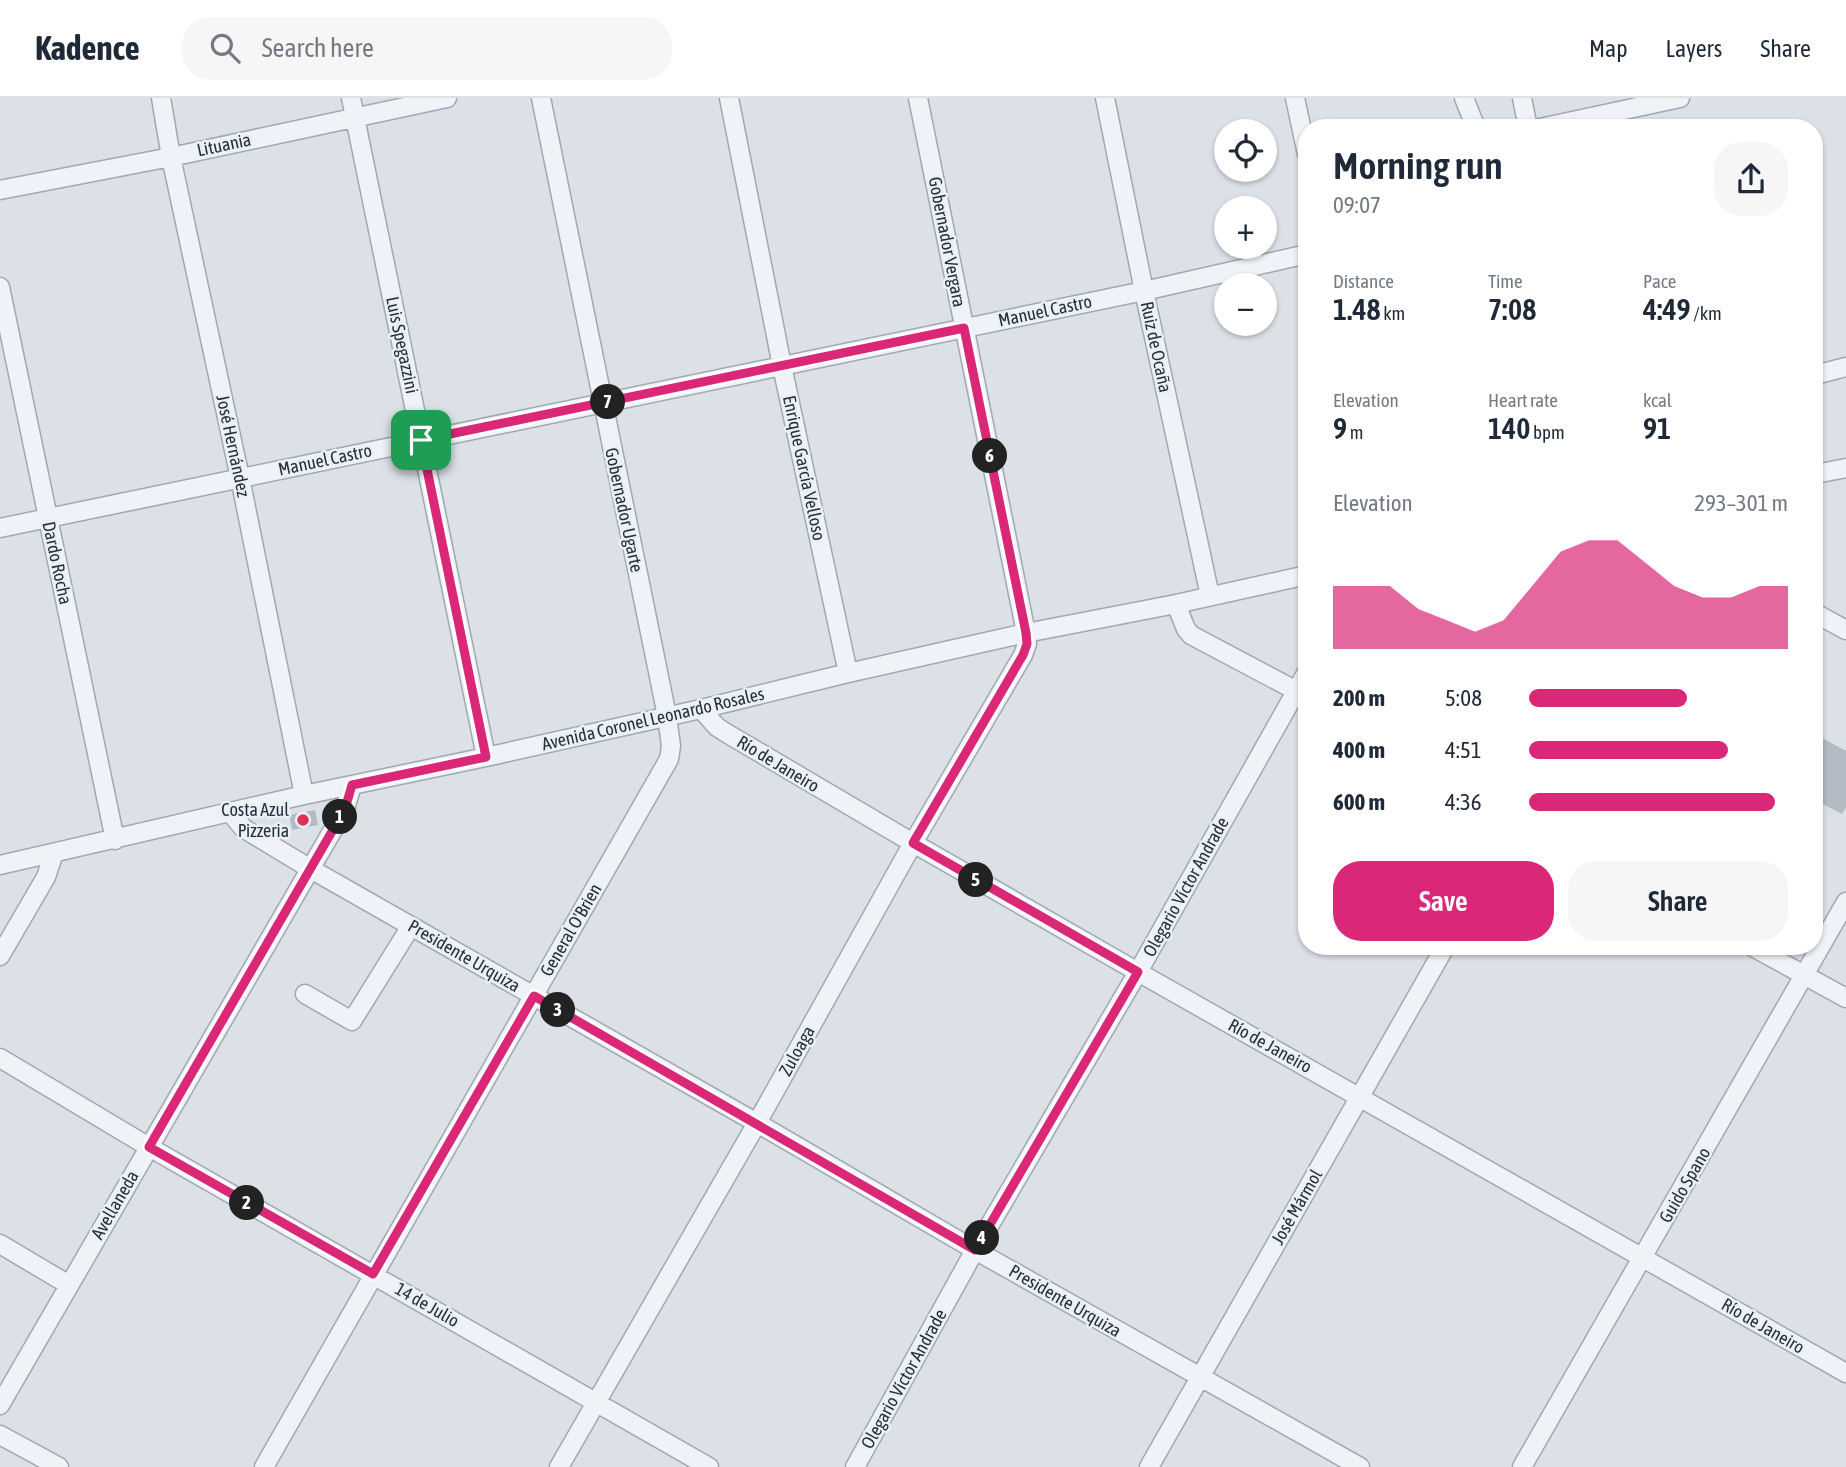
<!DOCTYPE html>
<meta charset="utf-8">
<style>
:root{--surface:#fff;--page:#f6f6f7;--text:#1f2937;--muted:#747a83;--line:#e0e1e3;--accent:#db2777}
body{margin:0;font-family:"Asap Condensed",sans-serif;background:var(--page);color:var(--text);height:100vh;display:flex;flex-direction:column;font-size:26px;white-space:nowrap}
*{box-sizing:border-box;margin:0}
p{font-size:23px;color:var(--muted)}
.icon{flex:none;width:38px;height:38px;fill:none;stroke:currentColor;stroke-width:2;stroke-linecap:round;stroke-linejoin:round}
.map{position:relative;flex:1;overflow:hidden}
.side{position:absolute;left:1298px;top:21px;width:525px;height:836px;display:flex;flex-direction:column;background:var(--surface);border-radius:28px;box-shadow:0 2px 5px #0004}
.side>*{flex:none}
.buttons{position:absolute;left:1214px;top:21px;display:grid;gap:14px}
.buttons a{display:grid;place-items:center;width:63px;height:63px;border-radius:50%;background:var(--surface);box-shadow:0 2px 5px #0004;font-size:35px}
.pin{position:absolute;display:grid;place-items:center;width:60px;height:60px;color:#fff;margin:-30px;border-radius:14px;box-shadow:0 4px 10px #0006}
.km{position:absolute;width:35px;height:35px;margin:-18px;border-radius:50%;background:#222;color:#fff;font-size:19px;line-height:35px;text-align:center}
.round{display:grid;place-items:center;flex:none;width:74px;height:74px;border-radius:28px;background:var(--page)}
.summary{display:flex;align-items:center;justify-content:space-between;height:119px;padding:0 35px}
h1{font-size:38px;font-weight:600;line-height:52px}
.metrics{display:grid;grid-template-columns:repeat(3,1fr);gap:10px;height:119px;padding:7px 35px}
.metrics div{display:grid;align-content:center}
.metrics b{font-size:30px;font-weight:600}
.metrics small{font-size:19px;font-weight:400}
.metrics p{font-size:19px}
.chart{height:196px;padding:14px 35px}
.chart p{display:flex;justify-content:space-between}
.chart svg{width:100%;height:126px;margin-top:7px;fill:var(--accent);opacity:.7}
.cta{display:flex;gap:14px;margin-top:auto;padding:14px 35px}
.cta a{flex:1;height:80px;border-radius:28px;background:var(--accent);color:#fff;font-size:28px;font-weight:600;line-height:80px;text-align:center}
.cta a+a{background:var(--page);color:var(--text)}
ul{padding:0 35px;list-style:none;font-size:23px}
li{display:grid;grid-template-columns:112px 84px 1fr;align-items:center;height:52px}
li i{height:18px;border-radius:9px;background:var(--accent)}
header{display:flex;align-items:center;gap:42px;box-sizing:border-box;height:98px;padding:0 35px;background:var(--surface);border-bottom:2px solid var(--line)}
header strong{font-size:33px}
nav{display:flex;gap:38px;margin-inline-start:auto;font-size:24px}
.search{width:490px;height:63px;background:var(--page);display:flex;align-items:center;gap:18px;box-sizing:border-box;padding:0 24px;border-radius:28px;color:var(--muted);font-size:26px}
.map>svg:first-child{display:block}
.building{fill:#b3bbc5}
.lines{fill:none;stroke-linecap:round;stroke-linejoin:round}
.minor-casing{stroke:#a1a8b2;stroke-width:21}
.minor{stroke:#eff2f6;stroke-width:18}
.route-casing{stroke:#fff;stroke-width:14}
.route{stroke:#db2777;stroke-width:9}
.poi-dot{fill:#da3358;stroke:#ebf0f5;stroke-width:2.5}
.labels{text-anchor:middle;stroke-width:5;stroke-linejoin:round;paint-order:stroke}
.street-label{font-size:18px;fill:#24303f;stroke:#ebf0f5}
.poi-label{font-size:18px;fill:#24303f;stroke:#ebf0f5;text-anchor:end}
</style>
<header>
<strong>Kadence</strong>
<div class="search"><svg class="icon" aria-label="search" viewBox="0 0 24 24"><circle cx="10" cy="10" r="6"/><path d="M15 15l6 6"/></svg>Search here</div>
<nav><a>Map</a><a>Layers</a><a>Share</a></nav>
</header>
<div class="map">
<svg width="1846" height="1369" viewBox="0 0 1846 1369">
<rect width="100%" height="100%" fill="#dce1e8"/>
<!-- building -->
<path class="building" d="M 1815,636 L 1846,653 L 1846,709 L 1842,716 L 1815,702 Z
M 315,712 L 318,727 L 292,732 L 289,717 Z"/>
<g class="lines">
<defs>
<path id="minor" d="M 161,0 L 171,59 L 240,380 L 304,697
M 351,0 L 486,659
M 729,0 L 782,268 L 848,575
M 1105,0 L 1144,193 L 1210,498
M 1295,0 L 1307,56
M 1464,0 L 1476,30
M 1522,0 L 1528,30
M 1540,30 L 1680,0
M 0,92 L 171,59 L 447,0
M 0,189 L 115,742
M 1815,277 L 1846,269
M 1815,376 L 1846,370
M 0,430 L 1144,193 L 1307,156
M 1176,506 L 1186,531 L 1191,537 L 1306,598
M 1815,515 L 1846,532
M 701,611 L 717,629 L 728,636 L 913,745 L 1138,874 L 1846,1275
M 230,714 L 243,730 L 309,770 L 757,1025 L 975,1152 L 1360,1369
M 0,767 L 304,697 L 486,659 L 701,611 L 848,575 L 1026,535 L 1176,506 L 1307,477
M 1753,849 L 1846,900
M 0,858 L 46,779 L 54,755
M 305,896 L 352,923 L 411,828
M 0,960 L 149,1049 L 709,1369
M 0,1146 L 69,1187
M 0,1307 L 345,711 L 352,687
M 0,1337 L 59,1369
M 264,1369 L 669,661 L 671,648 L 667,618 L 541,0
M 559,1369 L 757,1025 L 913,745 L 1023,557 L 1027,546 L 1026,535 L 918,0
M 855,1369 L 975,1152 L 1138,874 L 1307,574
M 1149,1369 L 1445,849
M 1522,1369 L 1846,804"/>
</defs>
<!-- minor casing -->
<use href="#minor" class="minor-casing"/>
<!-- minor -->
<use href="#minor" class="minor"/>
</g>
<g class="lines">
<defs>
<path id="route" d="M 964,230 L 1026,535 L 1027,546 L 1023,557 L 913,745 L 1138,874 L 975,1152 L 534,898 L 373,1176 L 149,1049 L 345,711 L 352,687 L 486,659 L 421,342 Z"/>
</defs>
<!-- route casing -->
<use href="#route" class="route-casing"/>
<!-- route -->
<use href="#route" class="route"/>
</g>
<!-- markers -->
<circle class="poi-dot" cx="303" cy="722" r="7"/>
<g class="labels">
<!-- street labels -->
<g class="street-label">
<text transform="translate(224 47) rotate(-12)" y="6">Lituania</text>
<text transform="translate(947 144) rotate(79)" y="6">Gobernador Vergara</text>
<text transform="translate(1045 213) rotate(-12)" y="6">Manuel Castro</text>
<text transform="translate(402 247) rotate(78)" y="6">Luis Spegazzini</text>
<text transform="translate(1156 249) rotate(78)" y="6">Ruiz de Ocaña</text>
<text transform="translate(233 348) rotate(78)" y="6">José Hernández</text>
<text transform="translate(325 362) rotate(-12)" y="6">Manuel Castro</text>
<text transform="translate(804 370) rotate(78)" y="6">Enrique García Velloso</text>
<text transform="translate(624 412) rotate(78)" y="6">Gobernador Ugarte</text>
<text transform="translate(57 465) rotate(78)" y="6">Dardo Rocha</text>
<text transform="translate(653 621) rotate(-13)" y="6">Avenida Coronel Leonardo Rosales</text>
<text transform="translate(778 666) rotate(31)" y="6">Río de Janeiro</text>
<text transform="translate(1186 789) rotate(-61)" y="6">Olegario Víctor Andrade</text>
<text transform="translate(571 832) rotate(-60)" y="6">General O'Brien</text>
<text transform="translate(464 858) rotate(30)" y="6">Presidente Urquiza</text>
<text transform="translate(1270 948) rotate(29)" y="6">Río de Janeiro</text>
<text transform="translate(797 953) rotate(-61)" y="6">Zuloaga</text>
<text transform="translate(1685 1087) rotate(-60)" y="6">Guido Spano</text>
<text transform="translate(115 1107) rotate(-60)" y="6">Avellaneda</text>
<text transform="translate(1297 1109) rotate(-60)" y="6">José Mármol</text>
<text transform="translate(1065 1203) rotate(30)" y="6">Presidente Urquiza</text>
<text transform="translate(427 1207) rotate(30)" y="6">14 de Julio</text>
<text transform="translate(1763 1228) rotate(30)" y="6">Río de Janeiro</text>
<text transform="translate(904 1281) rotate(-61)" y="6">Olegario Víctor Andrade</text>
</g>
<!-- poi labels -->
<g class="poi-label">
<text x="289" y="718">Costa Azul<tspan x="289" dy="21">Pizzeria</tspan></text>
</g>
</g>
</svg>
<div class="buttons">
<a><svg class="icon" aria-label="locate" viewBox="0 0 24 24"><circle cx="12" cy="12" r="6"/><path d="M12 2v4M12 18v4M2 12h4M18 12h4"/></svg></a>
<a>+</a>
<a>−</a>
</div>
<div class="pin" style="left:421px;top:342px;background:#1e9e55"><svg class="icon" aria-label="arrive" viewBox="0 0 24 24"><path d="M6 21V4h12l-3 4 3 4H6"/></svg></div>
<b class="km" style="left:340px;top:719px">1</b>
<b class="km" style="left:247px;top:1105px">2</b>
<b class="km" style="left:558px;top:912px">3</b>
<b class="km" style="left:982px;top:1140px">4</b>
<b class="km" style="left:976px;top:782px">5</b>
<b class="km" style="left:990px;top:358px">6</b>
<b class="km" style="left:608px;top:304px">7</b>
<section class="side">
<div class="summary"><div><h1>Morning run</h1><p>09:07</p></div><a class="round"><svg class="icon" aria-label="share" viewBox="0 0 24 24"><path d="M12 15V3M7 8l5-5 5 5M5 13v7h14v-7"/></svg></a></div>
<div class="metrics">
<div><p>Distance</p><b>1.48<small> km</small></b></div>
<div><p>Time</p><b>7:08</b></div>
<div><p>Pace</p><b>4:49<small> /km</small></b></div>
</div>
<div class="metrics">
<div><p>Elevation</p><b>9<small> m</small></b></div>
<div><p>Heart rate</p><b>140<small> bpm</small></b></div>
<div><p>kcal</p><b>91</b></div>
</div>
<div class="chart"><p><span>Elevation</span>293–301 m</p>
<svg viewBox="0 0 160 44" preserveAspectRatio="none"><path d="M0 44V22L10 22L20 22L30 30L40 34L50 38L60 34L70 22L80 10L90 6L100 6L110 14L120 22L130 26L140 26L150 22L160 22V44z"/></svg>
</div>
<ul>
<li><b>200 m</b>5:08<i style="width:61%"></i></li>
<li><b>400 m</b>4:51<i style="width:77%"></i></li>
<li><b>600 m</b>4:36<i style="width:95%"></i></li>
</ul>
<div class="cta"><a>Save</a><a>Share</a></div>
</section>
</div>
